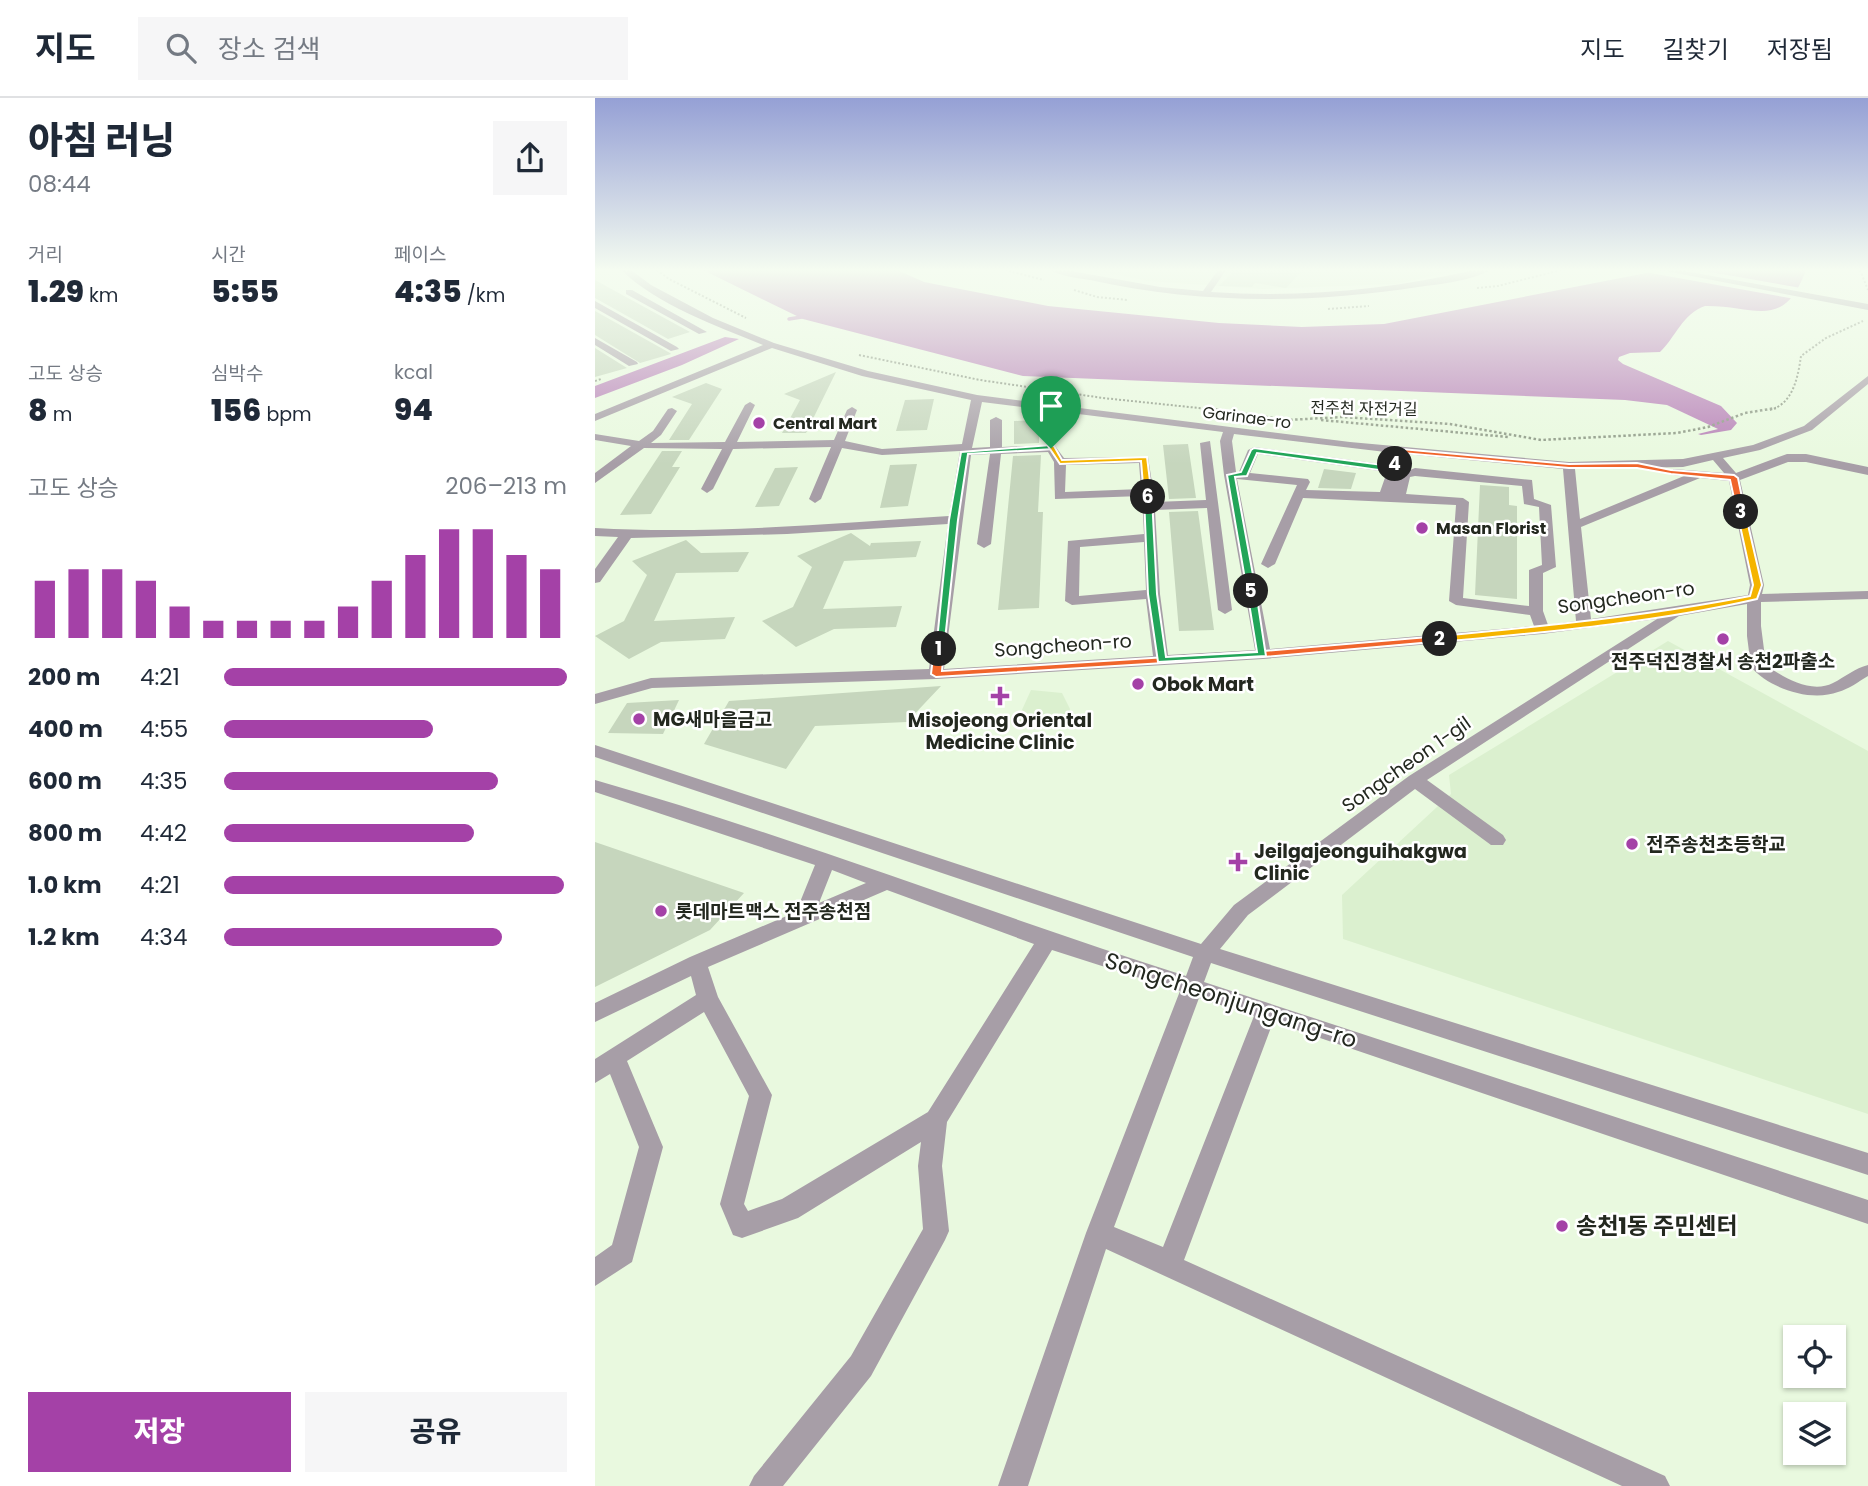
<!DOCTYPE html>
<html lang="ko">
<meta charset="utf-8">
<style>
:root{--surface:#fff;--page:#f6f6f7;--text:#1f2937;--muted:#747a83;--line:#e0e1e3;--accent:#a441a7}
body{margin:0;font-family:Poppins,"Noto Sans KR",sans-serif;background:var(--page);color:var(--text);height:100vh;display:flex;flex-direction:column;font-size:26px;white-space:nowrap}
*{box-sizing:border-box;margin:0}
p{font-size:23px;color:var(--muted)}
.icon{flex:none;width:38px;height:38px;fill:none;stroke:currentColor;stroke-width:2;stroke-linecap:round;stroke-linejoin:round}
.map{position:relative;flex:1;overflow:hidden}
.sheet{display:flex;flex-direction:column;background:var(--surface);width:595px}
.sheet>*{flex:none}
.tools{position:absolute;left:1188px;top:1227px;display:grid;gap:14px}
.tools a{display:grid;place-items:center;width:63px;height:63px;border-radius:0px;background:var(--surface);box-shadow:0 2px 5px #0004;font-size:35px}
.pin{position:absolute;display:grid;place-items:center;width:60px;height:60px;color:#fff;margin:-72px -30px;border-radius:50% 50% 50% 0;rotate:-45deg;box-shadow:0 0 7px #0007}
.pin .icon{rotate:45deg}
.km{position:absolute;width:35px;height:35px;margin:-18px;border-radius:50%;background:#222;color:#fff;font-size:19px;line-height:35px;text-align:center}
.round{display:grid;place-items:center;flex:none;width:74px;height:74px;border-radius:0px;background:var(--page)}
.overview{display:flex;align-items:center;justify-content:space-between;height:119px;padding:0 28px}
h1{font-size:38px;font-weight:800;line-height:52px}
.metrics{display:grid;grid-template-columns:repeat(3,1fr);gap:10px;height:119px;padding:7px 28px}
.metrics div{display:grid;align-content:center}
.metrics b{font-size:30px;font-weight:800}
.metrics small{font-size:19px;font-weight:400}
.metrics p{font-size:19px}
.chart{height:196px;padding:14px 28px}
.chart p{display:flex;justify-content:space-between}
.chart svg{width:100%;height:126px;margin-top:7px;stroke:var(--accent);stroke-width:6}
.primary-button{display:flex;gap:14px;margin-top:auto;padding:14px 28px}
.primary-button a{flex:1;height:80px;border-radius:0px;background:var(--accent);color:#fff;font-size:28px;font-weight:800;line-height:80px;text-align:center}
.primary-button a+a{background:var(--page);color:var(--text)}
ul{padding:0 28px;list-style:none;font-size:23px}
li{display:grid;grid-template-columns:112px 84px 1fr;align-items:center;height:52px}
li i{height:18px;border-radius:9px;background:var(--accent)}
header{display:flex;align-items:center;gap:42px;box-sizing:border-box;height:98px;padding:0 35px;background:var(--surface);border-bottom:2px solid var(--line)}
header strong{font-size:33px}
nav{display:flex;gap:38px;margin-inline-start:auto;font-size:24px}
.search{width:490px;height:63px;background:var(--page);display:flex;align-items:center;gap:18px;box-sizing:border-box;padding:0 24px;border-radius:0px;color:var(--muted);font-size:26px}
main{display:flex;flex:1;min-height:0}
.map>svg:first-child{display:block}
.built{fill:#dbf0cf}
.water{fill:#b882b8}
.pier{fill:#e9f9df}
.lines{fill:none;stroke-linecap:round;stroke-linejoin:round}
.stream{stroke:#b882b8;stroke-width:3.5}
.building{fill:#c6d6bd}
.path-far1{stroke:#8d9885;stroke-width:2;stroke-dasharray:2 2;stroke-linecap:butt}
.path{stroke:#8d9885;stroke-width:2.5;stroke-dasharray:2.5 2.5;stroke-linecap:butt}
.minor{fill:#a79ea7;fill-rule:evenodd}
.split-1{fill:#22a559;stroke:#fff;stroke-width:2}
.split-2{fill:#f0652b;stroke:#fff;stroke-width:2}
.split-3{fill:#f5b400;stroke:#fff;stroke-width:2}
.split-4{fill:#f0652b;stroke:#fff;stroke-width:2}
.split-5{fill:#22a559;stroke:#fff;stroke-width:2}
.split-6{fill:#22a559;stroke:#fff;stroke-width:2}
.split-7{fill:#f5b400;stroke:#fff;stroke-width:2}
.poi-dot{fill:#a441a7;stroke:#fff;stroke-width:2.5}
.labels{text-anchor:middle;stroke-width:5;stroke-linejoin:round;paint-order:stroke}
.far-street-label{font-size:16px;fill:#23281f;stroke:#fff}
.far-poi-label{font-size:16px;font-weight:bold;fill:#23281f;stroke:#fff;text-anchor:start}
.street-label{font-size:19px;fill:#23281f;stroke:#fff}
.poi-label{font-size:19px;font-weight:bold;fill:#23281f;stroke:#fff;text-anchor:start}
.near-street-label{font-size:23px;fill:#23281f;stroke:#fff}
.near-poi-label{font-size:23px;font-weight:bold;fill:#23281f;stroke:#fff;text-anchor:start}
</style>
<header>
<strong>지도</strong>
<div class="search"><svg class="icon" aria-label="search" viewBox="0 0 24 24"><circle cx="10" cy="10" r="6"/><path d="M15 15l6 6"/></svg>장소 검색</div>
<nav><a>지도</a><a>길찾기</a><a>저장됨</a></nav>
</header>
<main>
<section class="sheet">
<div class="overview"><div><h1>아침 러닝</h1><p>08:44</p></div><a class="round"><svg class="icon" aria-label="share" viewBox="0 0 24 24"><path d="M12 15V3M7 8l5-5 5 5M5 13v7h14v-7"/></svg></a></div>
<div class="metrics">
<div><p>거리</p><b>1.29<small> km</small></b></div>
<div><p>시간</p><b>5:55</b></div>
<div><p>페이스</p><b>4:35<small> /km</small></b></div>
</div>
<div class="metrics">
<div><p>고도 상승</p><b>8<small> m</small></b></div>
<div><p>심박수</p><b>156<small> bpm</small></b></div>
<div><p>kcal</p><b>94</b></div>
</div>
<div class="chart"><p><span>고도 상승</span>206–213 m</p>
<svg viewBox="0 0 160 44" preserveAspectRatio="none"><path d="M5 44V24M15 44V20M25 44V20M35 44V24M45 44V33M55 44V38M65 44V38M75 44V38M85 44V38M95 44V33M105 44V24M115 44V15M125 44V6M135 44V6M145 44V15M155 44V20"/></svg>
</div>
<ul>
<li><b>200 m</b>4:21<i style="width:100%"></i></li>
<li><b>400 m</b>4:55<i style="width:61%"></i></li>
<li><b>600 m</b>4:35<i style="width:80%"></i></li>
<li><b>800 m</b>4:42<i style="width:73%"></i></li>
<li><b>1.0 km</b>4:21<i style="width:99%"></i></li>
<li><b>1.2 km</b>4:34<i style="width:81%"></i></li>
</ul>
<div class="primary-button"><a>저장</a><a>공유</a></div>
</section>
<div class="map">
<svg width="1273" height="1388" viewBox="0 0 1273 1388">
<rect width="100%" height="100%" fill="#e9f9df"/>
<!-- built -->
<path class="built" d="M 498,172 L 864,172 L 801,186 L 667,191 L 553,183 Z
M 1073,543 L 1273,653 L 1273,1016 L 748,841 L 747,797 L 856,696 L 854,677 Z
M 436,592 L 467,595 L 475,611 L 469,630 L 421,625 Z"/>
<!-- water -->
<path class="water" d="M 108,172 L 302,172 L 329,184 L 453,208 L 624,225 L 707,229 L 789,226 L 1067,172 L 1211,172 C 1188,234 1160,207 1110,208 C 1088,215 1080,240 1065,254 L 1035,255 L 1024,259 L 1023,262 L 1028,266 L 1126,308 L 1142,325 L 1136,332 L 1106,337 L 1103,336 L 1123,331 L 1072,307 L 1030,302 L 428,278 L 208,221 Z
M 130,239 L 144,241 L 87,267 L 0,300 L 0,288 Z"/>
<!-- pier -->
<path class="pier" d="M 1104,172 L 1206,190 L 1200,201 L 1044,173 Z"/>
<g class="lines">
<!-- stream -->
<path class="stream" d="M 194,221 L 213,218"/>
</g>
<!-- building -->
<path class="building" d="M 640,172 L 708,172 L 691,190 L 660,185 L 657,189 L 624,188 Z
M 0,182 L 95,234 L 73,241 L 0,200 Z
M 0,213 L 75,255 L 76,256 L 45,265 L 0,237 Z
M 0,250 L 32,270 L 0,279 Z
M 241,274 L 211,335 L 187,335 L 205,302 L 189,296 Z
M 111,285 L 127,291 L 94,342 L 74,342 L 97,306 L 77,299 Z
M 339,301 L 332,332 L 301,333 L 310,302 Z
M 444,322 L 444,345 L 419,346 L 419,323 Z
M 593,346 L 601,400 L 574,401 L 568,347 Z
M 67,353 L 87,353 L 77,369 L 85,369 L 56,416 L 25,417 Z
M 446,357 L 443,414 L 448,414 L 444,510 L 403,512 L 418,358 Z
M 322,366 L 313,408 L 285,410 L 295,367 Z
M 203,369 L 184,408 L 160,409 L 180,370 Z
M 729,371 L 761,375 L 756,391 L 723,390 Z
M 885,387 L 914,389 L 914,407 L 922,408 L 922,501 L 880,497 Z
M 603,413 L 619,532 L 584,533 L 574,414 Z
M 256,435 L 275,448 L 276,445 L 326,443 L 321,459 L 249,463 L 228,511 L 307,508 L 301,529 L 239,531 L 201,549 L 167,523 L 198,509 L 217,469 L 202,458 Z
M 91,442 L 106,455 L 154,454 L 143,474 L 81,475 L 59,523 L 140,519 L 130,541 L 66,544 L 34,561 L 0,538 L 29,523 L 52,477 L 37,463 Z
M 346,588 L 312,624 L 220,628 L 191,671 L 109,646 L 134,603 Z
M 84,602 L 68,636 L 13,635 L 32,605 Z
M 0,744 L 149,795 L 115,832 L 0,889 Z"/>
<g class="lines">
<!-- path-far1 -->
<path class="path-far1" d="M 62,172 L 74,181 L 151,220
M 410,172 L 449,182
M 1265,172 L 1273,192
M 882,190 L 903,188 L 966,172
M 479,192 L 502,199 L 533,202
M 733,211 L 774,208
M 264,257 L 385,282 L 508,300 L 623,312
M 0,283 L 6,281
M 1175,312 C 1198,306 1203,279 1206,258 L 1231,240 L 1268,223"/>
<!-- path -->
<path class="path" d="M 611,310 L 692,322 L 747,319 L 855,326 L 946,342 L 1082,335 L 1113,329 L 1150,315 L 1181,310
M 726,322 L 913,339"/>
<!-- minor -->
<path class="minor" d="M 26,172 L 36,172 L 56,187 L 118,220 L 179,245 L 273,273 L 382,297 L 755,344 L 974,364 L 1088,361 L 1158,347 L 1209,328 L 1273,278 L 1273,286 L 1217,332 L 1165,352 L 1128,360 L 1141,375 L 1192,356 L 1211,356 L 1273,369 L 1273,377 L 1211,364 L 1193,364 L 1145,382 L 1169,487 L 1167,496 L 1273,493 L 1273,501 L 1166,504 L 1166,528 L 1171,567 C 1189,580 1216,596 1238,585 C 1250,579 1260,570 1273,567 L 1273,578 C 1263,584 1254,591 1243,594 C 1216,604 1175,591 1156,569 L 1152,538 L 1152,506 L 1084,518 L 832,682 L 908,737 L 911,742 L 908,747 L 896,747 L 820,691 L 653,817 L 625,851 L 1273,1055 L 1273,1077 L 616,865 L 609,884 L 1273,1102 L 1273,1126 L 678,924 L 589,1162 L 1070,1378 L 1075,1388 L 1027,1388 L 511,1151 L 433,1388 L 403,1388 L 491,1135 L 585,893 L 457,852 L 352,1024 L 347,1068 L 354,1133 L 350,1142 L 276,1278 L 188,1388 L 154,1388 L 159,1378 L 256,1258 L 328,1131 L 323,1068 L 326,1044 L 203,1120 L 147,1140 L 138,1137 L 125,1106 L 154,998 L 109,914 L 32,963 L 68,1049 L 37,1164 L 0,1188 L 0,1159 L 17,1147 L 44,1049 L 15,976 L 0,985 L 0,961 L 101,897 L 96,878 L 0,924 L 0,905 L 95,859 L 201,814 L 220,767 L 0,694 L 0,682 C 200,739 393,815 591,878 L 598,859 L 0,659 L 0,647 L 606,846 L 639,807 L 814,678 L 1062,521 L 947,536 L 668,561 L 341,581 L 57,590 L 0,606 L 0,596 L 56,580 L 334,571 L 353,426 L 192,436 L 36,440 L 5,484 L 0,485 L 0,471 L 23,439 L 0,438 L 0,430 C 117,437 237,425 354,418 L 365,353 L 287,357 L 247,350 L 226,401 L 220,405 L 214,401 L 236,349 L 138,351 L 118,391 L 112,395 L 106,391 L 127,351 L 49,350 L 0,385 L 0,375 L 36,348 L 0,342 L 0,336 L 44,343 L 58,333 L 73,311 L 77,310 L 82,313 L 66,337 L 56,345 L 130,344 L 150,307 L 155,304 L 160,307 L 142,344 L 239,342 L 252,312 L 257,309 L 262,312 L 250,343 L 287,351 L 367,346 L 376,302 L 267,278 L 177,250 L 0,323 L 0,316 L 168,247 C 120,227 64,208 26,172 ZM 387,304 L 628,334 L 625,343 L 629,377 L 660,552 L 573,557 L 565,496 L 560,412 L 612,410 L 623,512 L 630,516 L 637,512 L 615,343 L 605,345 L 611,402 L 560,404 L 553,359 L 469,360 L 460,348 L 456,347 L 407,349 L 407,322 L 401,319 L 395,322 L 395,349 L 377,350 ZM 639,336 L 799,355 L 794,367 L 659,349 L 653,352 L 644,374 L 641,374 L 637,343 ZM 453,354 L 459,364 L 460,401 L 547,398 L 549,436 L 473,443 L 470,503 L 477,507 L 551,501 L 558,558 L 349,571 L 376,357 L 395,356 L 382,446 L 389,450 L 396,446 L 406,356 ZM 663,356 L 792,374 L 785,394 L 711,392 L 715,384 L 713,381 L 655,375 ZM 810,356 L 968,371 L 981,523 L 953,527 L 948,513 L 948,475 L 961,469 L 956,407 L 939,401 L 937,382 L 820,370 L 803,377 ZM 1118,362 L 1129,375 L 1078,371 L 1078,377 L 1089,378 L 985,421 L 980,371 L 1088,369 ZM 544,365 L 546,391 L 470,394 L 471,367 ZM 820,378 L 927,388 L 929,406 L 944,409 L 947,467 L 934,472 L 934,508 L 868,500 L 874,404 L 868,400 L 811,396 L 815,379 ZM 1105,380 L 1134,383 L 1155,487 L 1153,497 L 996,521 L 986,429 ZM 642,381 L 702,387 L 666,466 L 673,470 L 680,466 L 708,400 L 861,407 L 854,503 L 861,507 L 935,517 L 939,528 L 675,551 ZM 549,444 L 551,492 L 484,498 L 485,449 ZM 237,772 L 271,785 L 224,805 ZM 292,792 L 439,846 L 333,1014 L 187,1101 L 153,1113 L 149,1106 L 177,997 L 123,899 L 113,869 ZM 604,900 L 659,918 L 568,1149 L 519,1129 Z
M 454,172 L 471,172 L 565,189 L 608,193 L 623,172 L 631,172 L 616,194 C 705,200 793,192 879,172 L 895,172 C 876,183 845,186 823,189 C 714,206 603,206 495,182 C 482,180 465,178 454,172 Z
M 1065,172 L 1084,172 L 1273,206 L 1273,212 Z
M 31,192 L 37,192 L 112,234 L 104,236 L 31,196 Z
M 0,203 L 82,249 L 84,251 L 76,253 L 0,210 Z
M 0,240 L 42,264 L 43,266 L 34,268 L 0,247 Z"/>
</g>
<!-- sky -->
<linearGradient id="sky" x2="0" y2="1"><stop stop-color="#95a0d5"/><stop offset="0.47" stop-color="#f5fcf1"/><stop offset="1" stop-color="#f5fcf1" stop-opacity="0"/></linearGradient>
<rect width="1273" height="366" fill="url(#sky)"/>
<!-- split-1 -->
<path class="split-1" d="M 456,347 L 459,351 L 373,356 L 363,422 L 349,551 L 341,553 L 354,422 L 366,354 Z"/>
<!-- split-2 -->
<path class="split-2" d="M 845,538 L 849,539 L 849,543 L 668,559 L 341,579 L 336,576 L 339,551 L 344,548 L 349,551 L 347,573 L 668,553 Z"/>
<!-- split-3 -->
<path class="split-3" d="M 1146,411 L 1150,414 L 1167,487 L 1162,501 C 1058,525 951,534 845,544 L 840,541 L 845,538 C 949,528 1052,518 1155,498 L 1158,487 L 1142,414 Z"/>
<!-- split-4 -->
<path class="split-4" d="M 806,351 L 974,366 L 1042,365 L 1076,372 L 1139,377 L 1143,380 L 1150,414 L 1146,416 L 1142,414 L 1135,382 L 1076,376 L 1042,370 L 974,370 L 808,355 L 803,368 L 797,368 L 802,353 Z"/>
<!-- split-5 -->
<path class="split-5" d="M 659,350 L 795,368 L 800,364 L 804,366 L 798,374 L 662,355 L 652,378 L 640,379 L 661,493 L 656,496 L 652,493 L 632,377 L 646,374 L 656,352 Z"/>
<!-- split-6 -->
<path class="split-6" d="M 553,397 L 557,399 L 562,496 L 571,559 L 662,554 L 652,493 L 656,490 L 661,493 L 671,558 L 563,564 L 553,496 L 549,399 Z"/>
<!-- split-7 -->
<path class="split-7" d="M 453,348 L 459,348 L 467,362 L 552,359 L 557,399 L 553,402 L 549,399 L 546,363 L 465,366 Z"/>
<!-- markers -->
<g class="poi-dot">
<circle cx="164" cy="325" r="7"/>
<circle cx="827" cy="430" r="7"/>
<circle cx="1128" cy="541" r="7"/>
<circle cx="543" cy="586" r="7"/>
<path d="M401.5 587.5h7v7h7v7h-7v7h-7v-7h-7v-7h7z"/>
<circle cx="44" cy="621" r="7"/>
<circle cx="1037" cy="746" r="7"/>
<path d="M639.5 753.5h7v7h7v7h-7v7h-7v-7h-7v-7h7z"/>
<circle cx="66" cy="813" r="7"/>
<circle cx="967" cy="1128" r="7"/>
</g>
<g class="labels">
<!-- far-street labels -->
<g class="far-street-label">
<text transform="translate(769 310) rotate(1)" y="6">전주천 자전거길</text>
<text transform="translate(652 319) rotate(7)" y="6">Garinae-ro</text>
</g>
<!-- far-poi labels -->
<g class="far-poi-label">
<text x="178" y="331">Central Mart</text>
<text x="841" y="436">Masan Florist</text>
</g>
<!-- street labels -->
<g class="street-label">
<text transform="translate(1031 499) rotate(-8)" y="7">Songcheon-ro</text>
<text transform="translate(468 547) rotate(-4)" y="7">Songcheon-ro</text>
<text transform="translate(811 666) rotate(-35)" y="7">Songcheon 1-gil</text>
</g>
<!-- poi labels -->
<g class="poi-label">
<text x="1128" y="570" text-anchor="middle">전주덕진경찰서 송천2파출소</text>
<text x="557" y="593">Obok Mart</text>
<text x="58" y="628">MG새마을금고</text>
<text x="405" y="629" text-anchor="middle">Misojeong Oriental<tspan x="405" dy="22">Medicine Clinic</tspan></text>
<text x="1051" y="753">전주송천초등학교</text>
<text x="659" y="760">Jeilgajeonguihakgwa<tspan x="659" dy="22">Clinic</tspan></text>
<text x="80" y="820">롯데마트맥스 전주송천점</text>
</g>
<!-- near-street labels -->
<g class="near-street-label">
<text transform="translate(636 902) rotate(18)" y="8">Songcheonjungang-ro</text>
</g>
<!-- near-poi labels -->
<g class="near-poi-label">
<text x="981" y="1136">송천1동 주민센터</text>
</g>
</g>
</svg>
<div class="tools">
<a><svg class="icon" aria-label="locate" viewBox="0 0 24 24"><circle cx="12" cy="12" r="6"/><path d="M12 2v4M12 18v4M2 12h4M18 12h4"/></svg></a>
<a><svg class="icon" aria-label="layers" viewBox="0 0 24 24"><path d="M12 4l9 5-9 5-9-5zM3 14l9 5 9-5"/></svg></a>
</div>
<div class="pin" style="left:456px;top:350px;background:#1e9e55"><svg class="icon" aria-label="arrive" viewBox="0 0 24 24"><path d="M6 21V4h12l-3 4 3 4H6"/></svg></div>
<b class="km" style="left:344px;top:551px">1</b>
<b class="km" style="left:845px;top:541px">2</b>
<b class="km" style="left:1146px;top:414px">3</b>
<b class="km" style="left:800px;top:366px">4</b>
<b class="km" style="left:656px;top:493px">5</b>
<b class="km" style="left:553px;top:399px">6</b>
</div>
</main>
